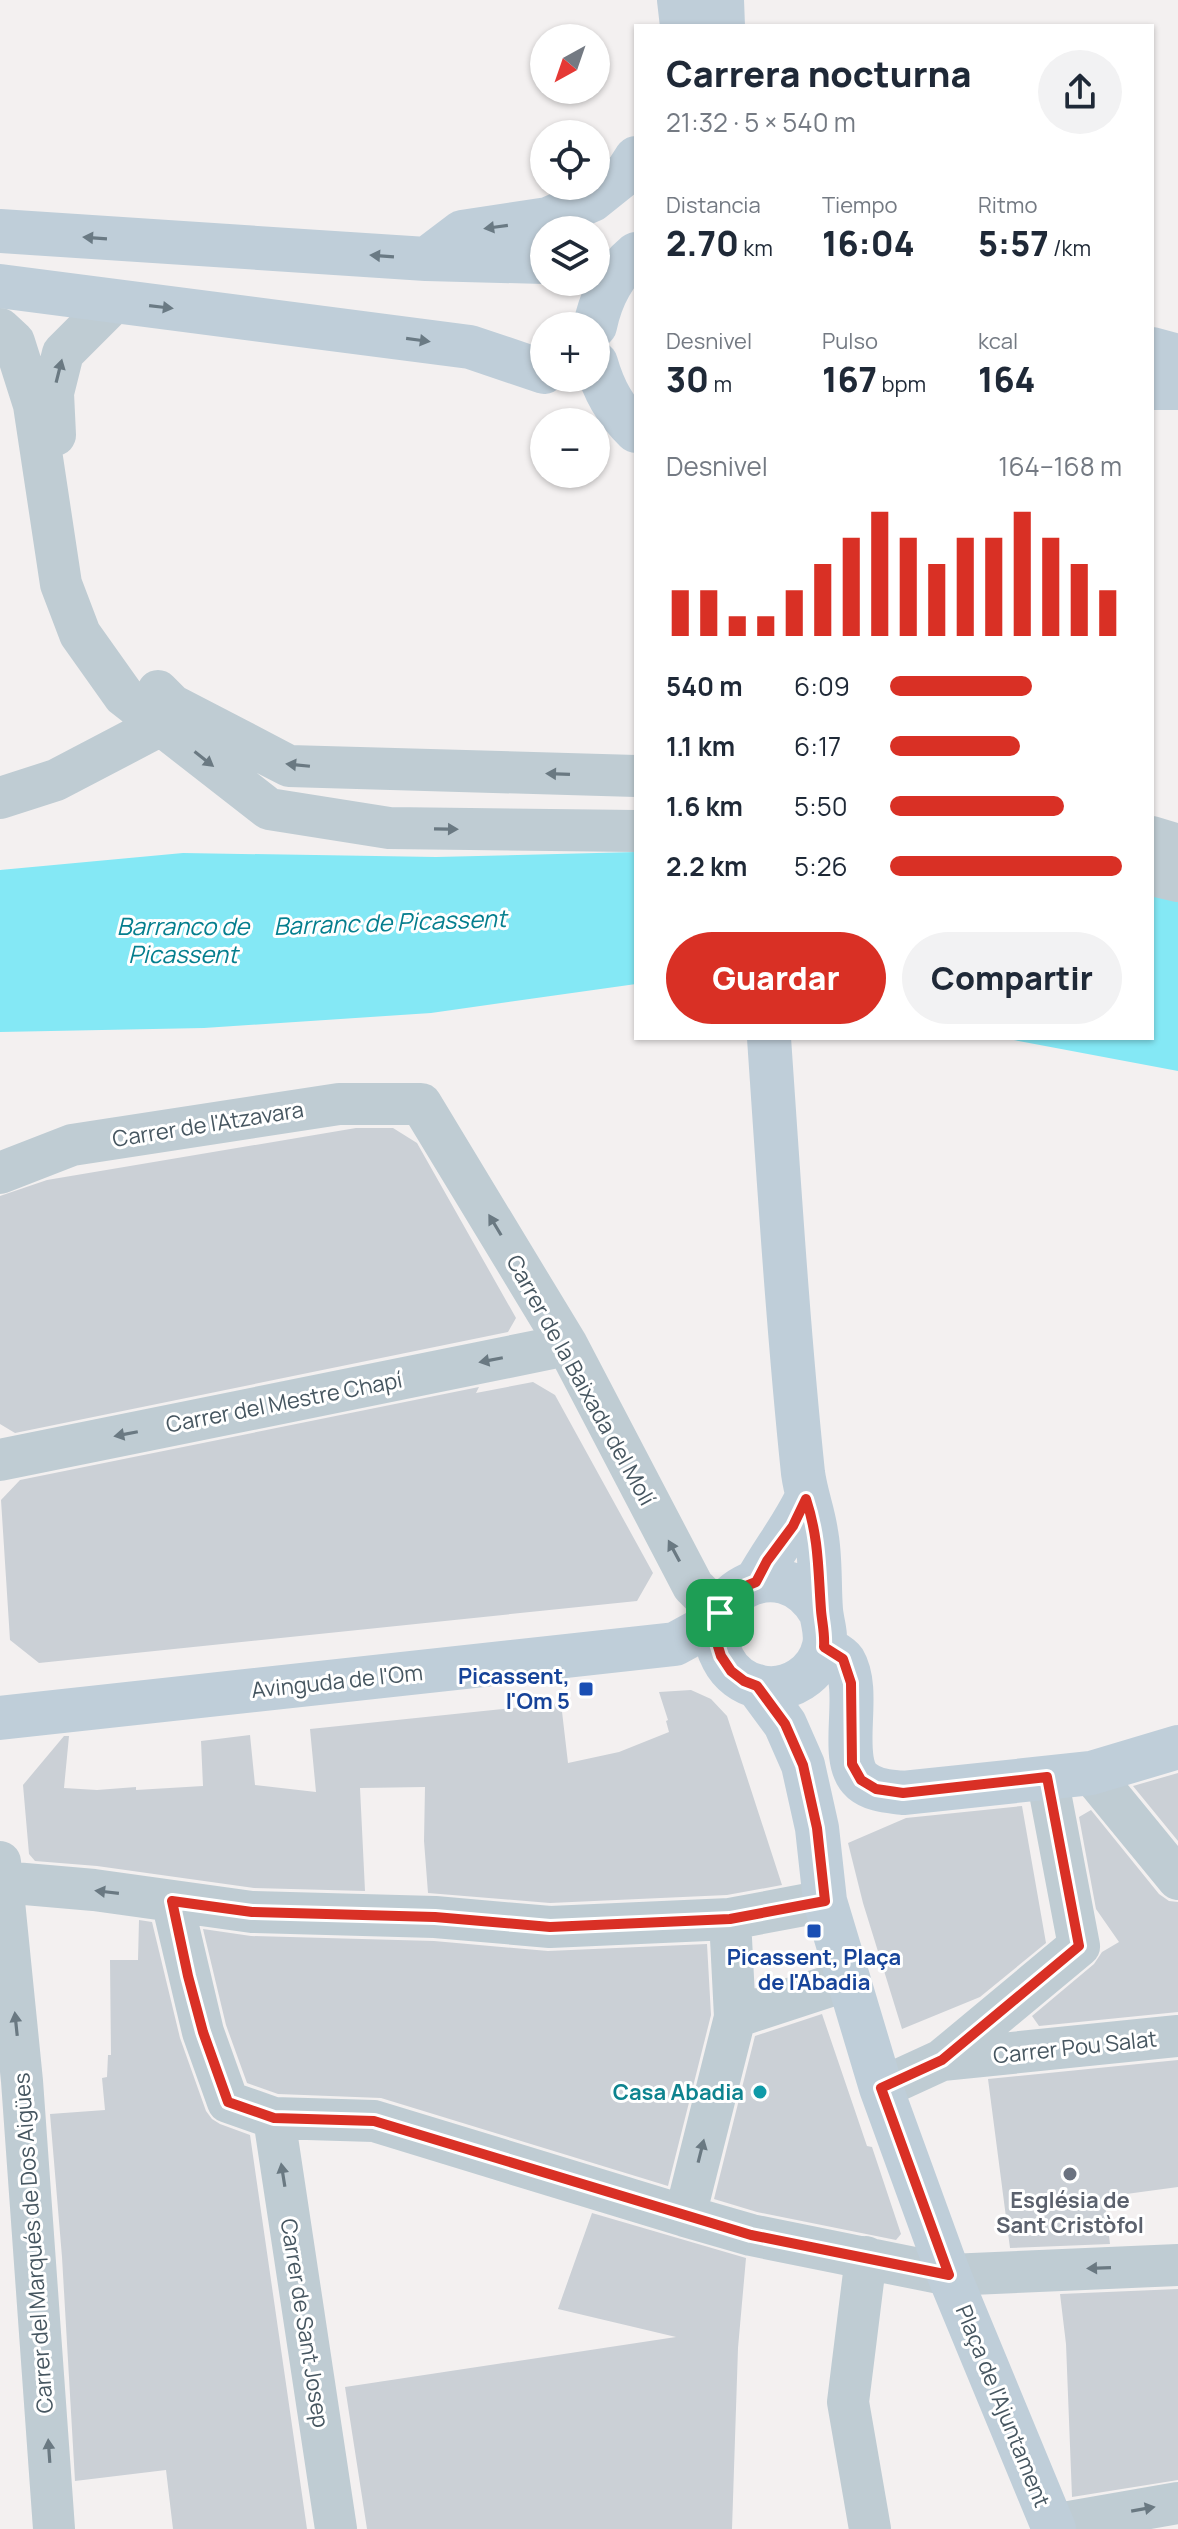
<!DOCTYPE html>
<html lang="es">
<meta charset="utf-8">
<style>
:root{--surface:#fff;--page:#f2f2f3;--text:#1f2937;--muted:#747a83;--accent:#d93025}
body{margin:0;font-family:Manrope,sans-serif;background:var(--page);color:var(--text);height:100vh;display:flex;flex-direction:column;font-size:30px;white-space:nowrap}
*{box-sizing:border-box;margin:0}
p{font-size:26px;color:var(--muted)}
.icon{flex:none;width:44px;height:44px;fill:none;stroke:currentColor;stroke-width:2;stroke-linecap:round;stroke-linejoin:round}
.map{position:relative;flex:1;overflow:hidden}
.panel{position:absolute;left:634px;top:24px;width:520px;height:1016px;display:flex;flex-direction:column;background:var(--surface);border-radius:0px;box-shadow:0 2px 6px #0004}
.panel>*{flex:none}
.needle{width:52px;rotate:220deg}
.fabs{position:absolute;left:530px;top:24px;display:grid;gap:16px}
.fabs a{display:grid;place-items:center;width:80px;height:80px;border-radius:50%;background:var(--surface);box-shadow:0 2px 6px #0004;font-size:40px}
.pin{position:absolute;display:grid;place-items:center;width:68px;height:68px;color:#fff;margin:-34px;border-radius:16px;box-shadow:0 4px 12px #0006}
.round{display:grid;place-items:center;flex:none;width:84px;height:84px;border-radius:42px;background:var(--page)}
.summary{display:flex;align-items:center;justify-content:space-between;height:136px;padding:0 32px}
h1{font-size:36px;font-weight:800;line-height:60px}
.metrics{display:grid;grid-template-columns:repeat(3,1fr);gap:12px;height:136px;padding:8px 32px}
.metrics div{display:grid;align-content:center}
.metrics b{font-size:34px;font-weight:800}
.metrics small{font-size:22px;font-weight:400}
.metrics p{font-size:22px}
.chart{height:224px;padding:16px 32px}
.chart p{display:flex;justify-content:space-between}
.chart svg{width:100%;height:144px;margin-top:8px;stroke:var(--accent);stroke-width:6}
.primary-button{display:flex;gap:16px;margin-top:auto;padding:16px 32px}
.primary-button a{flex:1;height:92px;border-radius:48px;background:var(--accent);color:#fff;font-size:32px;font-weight:800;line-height:92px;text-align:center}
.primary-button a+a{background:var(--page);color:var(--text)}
ul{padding:0 32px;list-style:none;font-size:26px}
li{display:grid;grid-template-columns:128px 96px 1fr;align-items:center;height:60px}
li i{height:20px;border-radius:10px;background:var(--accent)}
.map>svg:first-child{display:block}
.water{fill:#84e8f5}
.building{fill:#cbd0d6}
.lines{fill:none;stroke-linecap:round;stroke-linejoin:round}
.street{stroke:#bfccd3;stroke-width:42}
.secondary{stroke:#bfced9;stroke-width:44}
.oneway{fill:#6a7a84}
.oneway2{fill:#6a7982}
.route-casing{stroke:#fff;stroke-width:16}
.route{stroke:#d93025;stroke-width:10}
.transit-dot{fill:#1a4fb4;stroke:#fff;stroke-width:3}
.culture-dot{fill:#0f9aa8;stroke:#fff;stroke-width:3}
.worship-dot{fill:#6b7280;stroke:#fff;stroke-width:3}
.labels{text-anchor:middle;stroke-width:6;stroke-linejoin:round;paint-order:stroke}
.street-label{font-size:22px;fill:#465660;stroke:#fff}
.transit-label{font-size:22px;font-weight:bold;fill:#164399;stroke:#fff;text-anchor:end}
.culture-label{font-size:22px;font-weight:bold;fill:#0d838f;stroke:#fff;text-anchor:end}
.worship-label{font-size:22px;font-weight:bold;fill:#5b616d;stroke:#fff}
.water-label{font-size:24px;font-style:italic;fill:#047e8e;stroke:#fff}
</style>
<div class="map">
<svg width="1178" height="2529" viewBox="0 0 1178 2529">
<rect width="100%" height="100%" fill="#f3f0f0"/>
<!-- water -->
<path class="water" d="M 636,852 L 636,984 L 431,1013 L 204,1028 L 0,1032 L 0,870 L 183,853 L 436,857 Z
M 1152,893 L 1178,897 L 1178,1071 L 1003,1038 L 1152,1038 Z"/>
<!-- building -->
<path class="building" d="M 356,1128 L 393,1128 L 417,1143 L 516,1318 L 508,1332 L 15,1433 L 0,1424 L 0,1196 L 47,1180 Z
M 533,1382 L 555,1395 L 653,1573 L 637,1601 L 39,1663 L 10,1640 L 1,1500 L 20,1480 L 479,1387 L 476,1393 Z
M 691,1690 L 711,1699 L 727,1716 L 782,1885 L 727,1895 L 550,1903 L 428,1893 L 424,1841 L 425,1787 L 360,1788 L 365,1891 L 254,1888 L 97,1866 L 35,1861 L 29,1854 L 23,1785 L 64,1736 L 69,1736 L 64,1788 L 97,1790 L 136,1787 L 136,1790 L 203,1786 L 201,1741 L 250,1735 L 255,1785 L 316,1792 L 310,1729 L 561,1703 L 568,1763 L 619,1752 L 669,1732 L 666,1721 L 668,1720 L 659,1692 Z
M 1178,1773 L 1178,1841 L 1133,1786 Z
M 1022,1806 L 1046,1943 L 980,1997 L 902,2029 L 863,1903 L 848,1843 L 906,1818 Z
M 1091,1810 L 1159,1894 L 1169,1901 L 1178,1902 L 1178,2012 L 1039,2026 L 1032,2016 L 1094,1964 L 1102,1952 L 1119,1942 L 1096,1909 L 1079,1817 Z
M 139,1920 L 152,1922 L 180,2038 L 206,2111 L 212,2119 L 220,2124 L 250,2135 L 307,2529 L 173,2529 L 166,2470 L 75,2481 L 62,2257 L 50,2114 L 105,2110 L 102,2078 L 107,2077 L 108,2055 L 111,2055 L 110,1960 L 138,1960 Z
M 203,1929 L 251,1936 L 434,1941 L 548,1951 L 707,1944 L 711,2015 L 668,2186 L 381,2098 L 278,2094 L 247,2083 L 226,2025 Z
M 822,2014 L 867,2146 L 872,2147 L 901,2234 L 896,2240 L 757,2212 L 714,2199 L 755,2036 Z
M 1178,2060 L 1178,2187 L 1104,2197 L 1110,2244 L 1010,2248 L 988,2079 Z
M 592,2213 L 746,2258 L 738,2348 L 732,2529 L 367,2529 L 345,2387 L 676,2337 L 558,2309 Z
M 1178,2289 L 1178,2480 L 1072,2497 L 1066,2344 L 1060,2294 Z"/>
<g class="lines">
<!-- street -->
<path class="street" d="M 0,329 L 14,342 L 34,405 L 61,584 L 80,634 L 124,696 L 269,809 L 389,828 L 636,831
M 55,435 L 53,393 L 63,353 L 114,302
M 158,691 L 172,705 L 289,766 L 636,776
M 0,798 L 56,780 L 161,725
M 1152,837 L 1178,845
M 1152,875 L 1178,881
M 0,1173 L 72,1145 L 339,1104 L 421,1104 L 567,1345 L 693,1586 L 720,1613
M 0,1460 L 567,1345
M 1091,1773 L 1178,1879
M 0,1862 L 22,2081 L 54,2529
M 2,1882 L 94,1890 L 252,1912 L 435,1917 L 550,1927 L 730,1919 L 825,1901
M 172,1901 L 203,2032 L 228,2102 L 274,2118 L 374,2121 L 685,2216 L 735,2017 L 730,1919
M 735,2017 L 848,1980
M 942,2060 L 1079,1946 L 1047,1777
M 881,2088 L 942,2060 L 1178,2036
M 274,2118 L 336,2529
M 685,2216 L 751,2235 L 949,2275 L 1178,2265
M 866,2257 L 848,2402 L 870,2529
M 1052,2525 L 1178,2503"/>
<!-- secondary -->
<path class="secondary" d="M 679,0 L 682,26
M 722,0 L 723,26
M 0,231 L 426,259 L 544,262
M 429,257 L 462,232 L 548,219 L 592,200 L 627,172 L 636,158
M 0,286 L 470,347 L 544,372
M 595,326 C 601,297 613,273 636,254
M 1152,349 L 1178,356
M 596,363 C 604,391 615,410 636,431
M 1152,388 L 1178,388
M 769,1038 C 779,1183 788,1328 803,1473 C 806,1495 813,1511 816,1532 C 821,1557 819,1584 821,1610 C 822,1623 827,1633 824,1646 C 818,1674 789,1693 760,1687 C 744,1684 730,1673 723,1659 C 690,1598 781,1543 821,1613
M 756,1582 C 772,1553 792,1528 806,1499
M 824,1647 C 830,1651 840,1655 844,1661 C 863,1693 837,1759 862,1781 C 874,1791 889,1791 903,1793 L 1091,1773 L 1178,1747
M 757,1686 L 785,1724 L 803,1765 L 817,1828 L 825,1901 L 881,2088 L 949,2275 L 1054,2529
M 0,1718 L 675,1644 L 719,1620"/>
</g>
<!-- one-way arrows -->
<defs><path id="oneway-solid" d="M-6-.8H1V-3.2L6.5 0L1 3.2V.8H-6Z" transform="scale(2)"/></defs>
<g class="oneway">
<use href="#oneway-solid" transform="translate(496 227) rotate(172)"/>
<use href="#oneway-solid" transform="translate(95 238) rotate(-176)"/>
<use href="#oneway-solid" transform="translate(382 256) rotate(-176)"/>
<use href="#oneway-solid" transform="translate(161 307) rotate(7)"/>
<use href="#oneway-solid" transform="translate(418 340) rotate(8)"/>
</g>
<g class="oneway2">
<use href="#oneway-solid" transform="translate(59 371) rotate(-76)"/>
<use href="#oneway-solid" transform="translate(204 759) rotate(38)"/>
<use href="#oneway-solid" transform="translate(298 765) rotate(-174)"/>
<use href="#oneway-solid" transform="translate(558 774) rotate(-178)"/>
<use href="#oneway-solid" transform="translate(446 829) rotate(1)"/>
<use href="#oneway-solid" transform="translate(495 1225) rotate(-121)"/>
<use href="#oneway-solid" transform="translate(491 1360) rotate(169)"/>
<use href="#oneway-solid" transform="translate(126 1434) rotate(169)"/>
<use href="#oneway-solid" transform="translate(674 1551) rotate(-118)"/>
<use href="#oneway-solid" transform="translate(107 1892) rotate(-173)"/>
<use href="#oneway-solid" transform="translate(16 2024) rotate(-96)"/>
<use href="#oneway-solid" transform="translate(701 2151) rotate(-76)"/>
<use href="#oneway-solid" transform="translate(283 2175) rotate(-99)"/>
<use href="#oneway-solid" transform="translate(1099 2268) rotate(178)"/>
<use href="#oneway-solid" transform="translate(49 2451) rotate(-94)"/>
<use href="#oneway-solid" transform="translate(1143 2509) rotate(-10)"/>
</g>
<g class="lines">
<defs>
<path id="route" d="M 806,1499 C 819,1539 818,1569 821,1610 C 822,1623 825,1633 824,1647 L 843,1659 L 851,1683 L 852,1764 L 861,1780 L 876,1789 L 903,1793 L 1047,1777 L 1079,1946 L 942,2060 L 881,2088 L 949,2275 L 751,2235 L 374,2121 L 274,2118 L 228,2102 L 203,2032 L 188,1976 L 172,1901 L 252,1912 L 435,1917 L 550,1927 L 730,1919 L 825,1901 L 817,1828 L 803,1765 L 785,1724 L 757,1686 L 744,1681 L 731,1671 L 721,1656 L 716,1640 L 720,1613 L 729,1599 L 741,1588 L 756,1582 L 767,1561 L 793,1526 Z"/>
</defs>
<!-- route casing -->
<use href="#route" class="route-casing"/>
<!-- route -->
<use href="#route" class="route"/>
</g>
<!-- markers -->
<g class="transit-dot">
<rect x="578" y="1681" width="16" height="16" rx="4"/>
<rect x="806" y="1923" width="16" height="16" rx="4"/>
</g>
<circle class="culture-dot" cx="760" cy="2092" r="8"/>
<circle class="worship-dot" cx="1070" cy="2174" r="8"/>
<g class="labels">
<!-- street labels -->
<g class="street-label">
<text transform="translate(208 1124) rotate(-9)" y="8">Carrer de l'Atzavara</text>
<text transform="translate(581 1380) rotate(61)" y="8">Carrer de la Baixada del Molí</text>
<text transform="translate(284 1402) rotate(-11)" y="8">Carrer del Mestre Chapí</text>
<text transform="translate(337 1681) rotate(-6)" y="8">Avinguda de l'Om</text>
<text transform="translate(1075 2047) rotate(-6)" y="8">Carrer Pou Salat</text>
<text transform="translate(33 2243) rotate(-94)" y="8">Carrer del Marqués de Dos Aigües</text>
<text transform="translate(305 2323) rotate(81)" y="8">Carrer de Sant Josep</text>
<text transform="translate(1003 2406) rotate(68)" y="8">Plaça de l'Ajuntament</text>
</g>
<!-- transit labels -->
<g class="transit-label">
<text x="570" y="1684">Picassent,<tspan x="570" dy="25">l'Om 5</tspan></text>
<text x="814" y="1965" text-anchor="middle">Picassent, Plaça<tspan x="814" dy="25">de l'Abadia</tspan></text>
</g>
<!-- culture labels -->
<g class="culture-label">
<text x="744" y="2100">Casa Abadia</text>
</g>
<!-- worship labels -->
<g class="worship-label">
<text x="1070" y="2208">Església de<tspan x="1070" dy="25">Sant Cristòfol</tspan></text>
</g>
<!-- water labels -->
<g class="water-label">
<text transform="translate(390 923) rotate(-2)" y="8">Barranc de Picassent</text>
<text x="183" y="935">Barranco de<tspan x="183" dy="28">Picassent</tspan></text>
</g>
</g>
</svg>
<div class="fabs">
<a><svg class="needle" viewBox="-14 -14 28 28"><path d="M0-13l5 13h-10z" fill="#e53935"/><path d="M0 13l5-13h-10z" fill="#747a83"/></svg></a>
<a><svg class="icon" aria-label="locate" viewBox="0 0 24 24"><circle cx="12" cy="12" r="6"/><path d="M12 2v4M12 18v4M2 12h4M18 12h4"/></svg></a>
<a><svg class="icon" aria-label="layers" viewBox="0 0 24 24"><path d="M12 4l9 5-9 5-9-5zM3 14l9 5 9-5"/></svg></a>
<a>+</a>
<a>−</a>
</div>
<div class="pin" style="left:720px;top:1613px;background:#1e9e55"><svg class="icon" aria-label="arrive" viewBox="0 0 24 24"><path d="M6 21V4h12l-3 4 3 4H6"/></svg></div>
<section class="panel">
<div class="summary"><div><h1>Carrera nocturna</h1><p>21:32 · 5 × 540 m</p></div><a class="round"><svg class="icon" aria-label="share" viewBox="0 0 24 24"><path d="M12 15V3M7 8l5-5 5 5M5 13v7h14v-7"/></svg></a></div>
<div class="metrics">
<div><p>Distancia</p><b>2.70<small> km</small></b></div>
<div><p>Tiempo</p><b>16:04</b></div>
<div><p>Ritmo</p><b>5:57<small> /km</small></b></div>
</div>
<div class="metrics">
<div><p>Desnivel</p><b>30<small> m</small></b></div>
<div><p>Pulso</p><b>167<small> bpm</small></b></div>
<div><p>kcal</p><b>164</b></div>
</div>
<div class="chart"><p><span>Desnivel</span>164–168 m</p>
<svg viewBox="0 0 160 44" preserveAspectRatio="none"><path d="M5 44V30M15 44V30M25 44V38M35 44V38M45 44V30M55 44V22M65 44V14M75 44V6M85 44V14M95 44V22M105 44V14M115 44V14M125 44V6M135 44V14M145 44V22M155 44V30"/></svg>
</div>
<ul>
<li><b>540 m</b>6:09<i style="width:61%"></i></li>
<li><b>1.1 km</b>6:17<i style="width:56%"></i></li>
<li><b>1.6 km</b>5:50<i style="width:75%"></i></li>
<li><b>2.2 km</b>5:26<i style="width:100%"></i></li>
</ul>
<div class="primary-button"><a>Guardar</a><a>Compartir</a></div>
</section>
</div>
